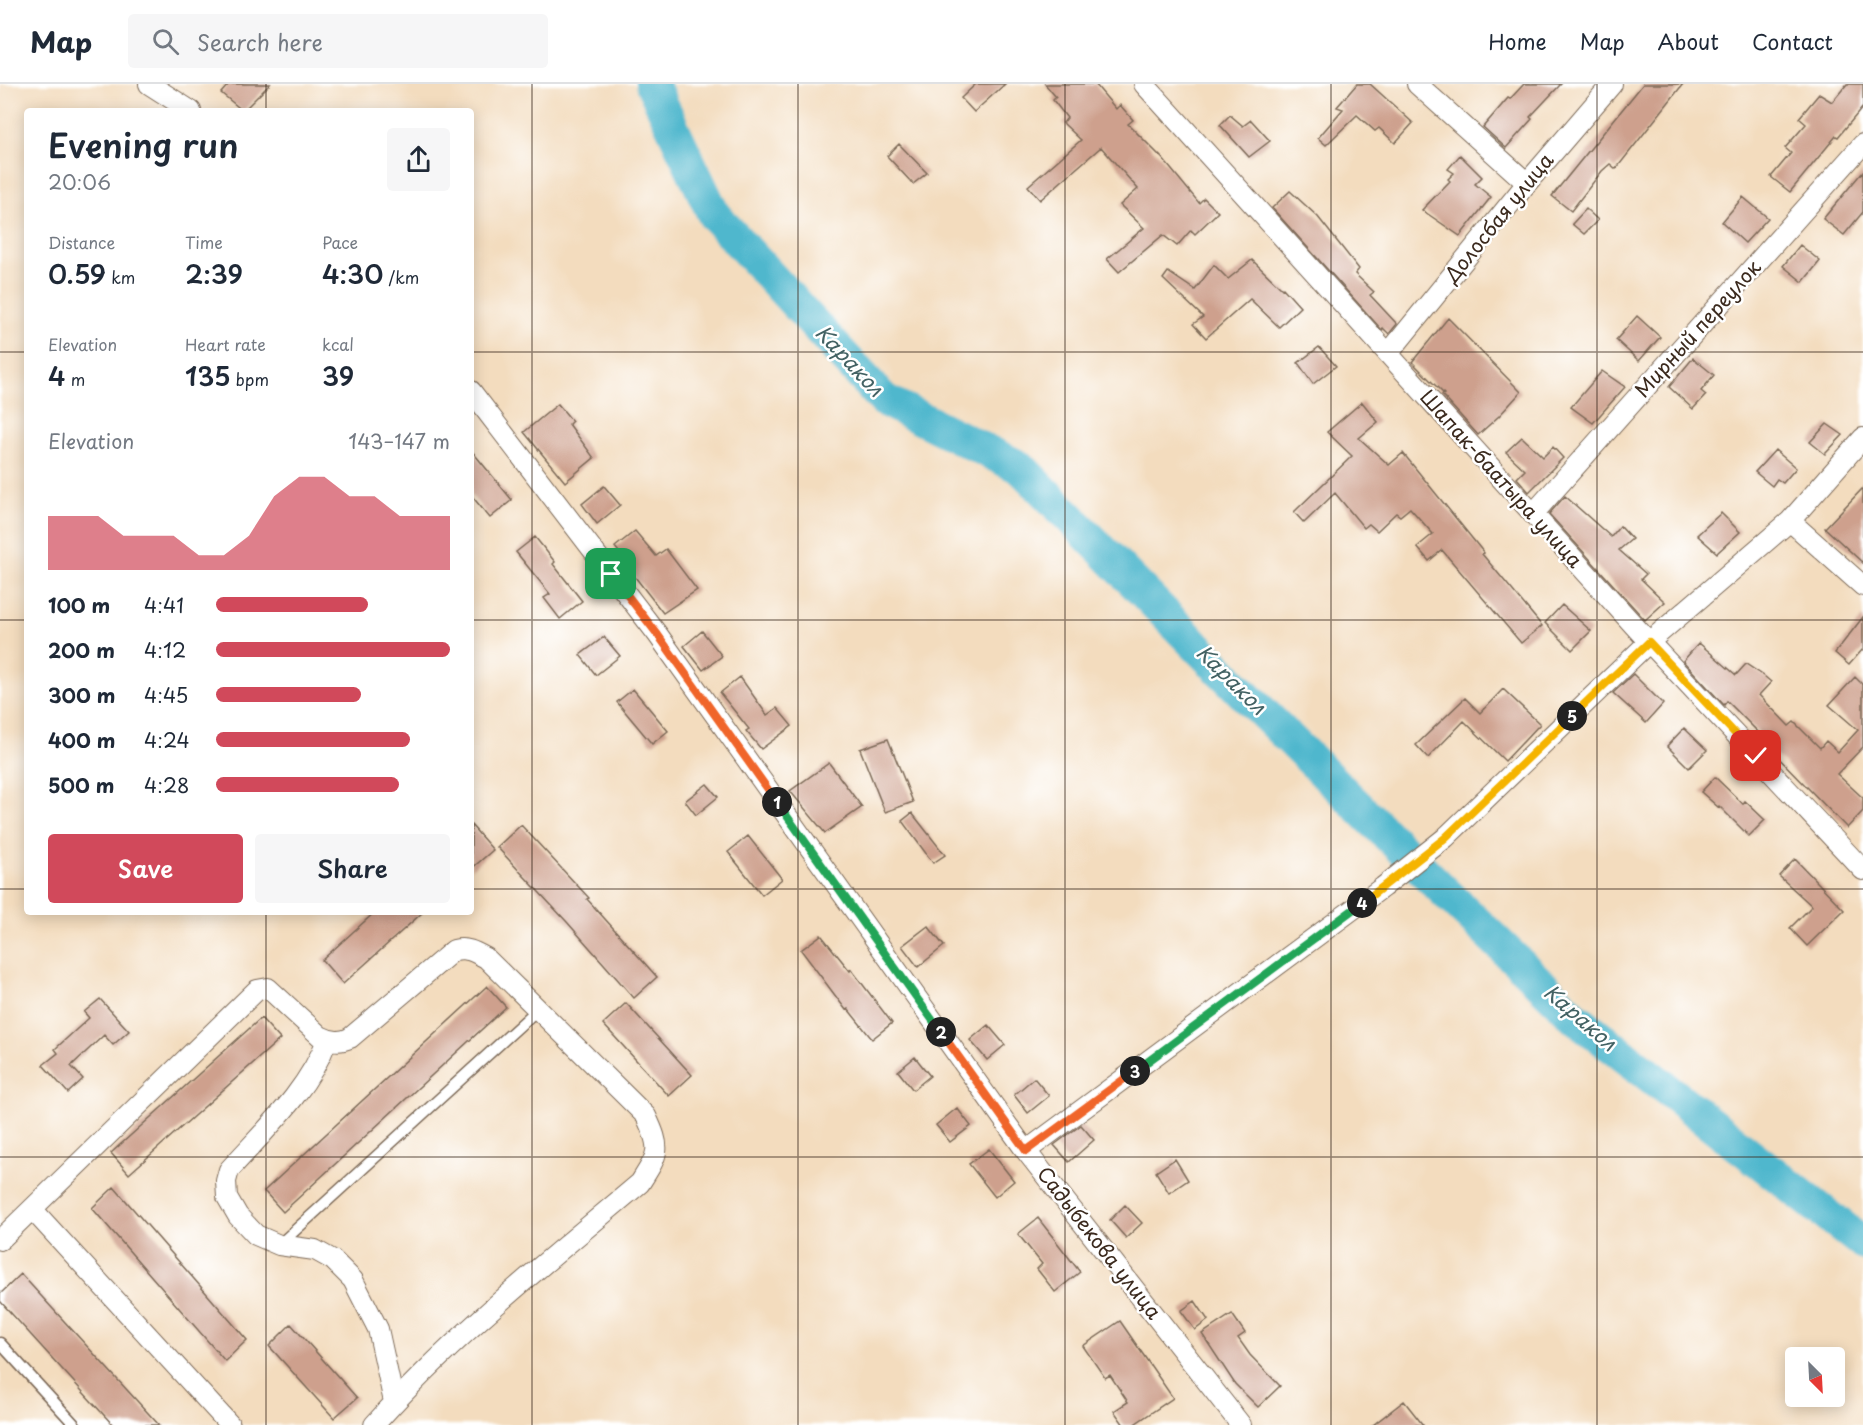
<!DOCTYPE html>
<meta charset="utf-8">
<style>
:root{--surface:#fff;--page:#f6f6f7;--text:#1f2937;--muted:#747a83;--line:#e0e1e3;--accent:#d1495b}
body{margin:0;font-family:"Playpen Sans",sans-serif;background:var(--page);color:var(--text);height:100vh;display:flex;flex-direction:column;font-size:22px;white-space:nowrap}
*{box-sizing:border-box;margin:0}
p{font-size:20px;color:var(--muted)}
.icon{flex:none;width:33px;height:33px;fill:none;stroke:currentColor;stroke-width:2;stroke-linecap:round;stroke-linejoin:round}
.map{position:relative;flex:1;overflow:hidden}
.drawer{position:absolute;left:24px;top:24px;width:450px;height:807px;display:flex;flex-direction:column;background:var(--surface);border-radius:6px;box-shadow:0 3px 15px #0003}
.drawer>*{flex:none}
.needle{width:39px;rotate:156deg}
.tools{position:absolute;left:1785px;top:1263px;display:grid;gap:12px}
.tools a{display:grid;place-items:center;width:60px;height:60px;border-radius:6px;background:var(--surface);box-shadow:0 3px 15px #0003;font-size:30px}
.pin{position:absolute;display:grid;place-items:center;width:51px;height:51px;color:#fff;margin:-26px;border-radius:12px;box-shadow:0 3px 9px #0006}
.km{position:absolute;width:30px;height:30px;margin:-15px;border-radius:50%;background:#222;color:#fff;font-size:16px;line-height:30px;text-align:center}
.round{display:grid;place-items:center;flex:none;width:63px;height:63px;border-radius:6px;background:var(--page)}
.overview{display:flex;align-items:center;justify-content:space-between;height:102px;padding:0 24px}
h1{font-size:33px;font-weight:600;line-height:45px}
.figures{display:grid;grid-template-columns:repeat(3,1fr);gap:9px;height:102px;padding:6px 24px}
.figures div{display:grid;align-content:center}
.figures b{font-size:26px;font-weight:600}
.figures small{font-size:16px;font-weight:400}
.figures p{font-size:16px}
.chart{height:168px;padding:12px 24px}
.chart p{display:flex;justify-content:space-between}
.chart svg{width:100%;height:108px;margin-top:6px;fill:var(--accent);opacity:.7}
.primary-button{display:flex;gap:12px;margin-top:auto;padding:12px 24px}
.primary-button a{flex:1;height:69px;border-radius:6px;background:var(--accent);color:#fff;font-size:24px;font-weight:600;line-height:69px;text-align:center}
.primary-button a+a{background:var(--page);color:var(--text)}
ul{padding:0 24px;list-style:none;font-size:20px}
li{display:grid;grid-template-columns:96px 72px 1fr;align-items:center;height:45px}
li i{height:15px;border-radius:8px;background:var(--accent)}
header{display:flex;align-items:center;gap:36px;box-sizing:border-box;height:84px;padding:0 30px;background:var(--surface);border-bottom:2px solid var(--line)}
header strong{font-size:28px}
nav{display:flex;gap:33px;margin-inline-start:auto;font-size:21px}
.search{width:420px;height:54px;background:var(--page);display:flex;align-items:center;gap:15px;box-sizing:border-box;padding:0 21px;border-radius:6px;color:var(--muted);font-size:22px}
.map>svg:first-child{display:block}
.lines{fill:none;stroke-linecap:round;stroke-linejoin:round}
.river{stroke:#4fb7cd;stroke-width:34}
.building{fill:#cea08d}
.service-casing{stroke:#7b6856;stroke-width:13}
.minor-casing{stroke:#7b6856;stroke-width:22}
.service{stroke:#fff;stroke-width:10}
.minor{stroke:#fff;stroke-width:20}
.split-1-casing{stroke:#fff;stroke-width:12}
.split-2-casing{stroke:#fff;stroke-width:12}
.split-3-casing{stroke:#fff;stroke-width:12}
.split-4-casing{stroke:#fff;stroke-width:12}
.split-5-casing{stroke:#fff;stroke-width:12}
.split-6-casing{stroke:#fff;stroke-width:12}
.split-1{stroke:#f0652b;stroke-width:8}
.split-2{stroke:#22a559;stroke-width:8}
.split-3{stroke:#f0652b;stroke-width:8}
.split-4{stroke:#22a559;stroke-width:8}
.split-5{stroke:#f5b400;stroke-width:8}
.split-6{stroke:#f5b400;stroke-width:8}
.grid{fill:none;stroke:#3b2a1e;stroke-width:1.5;stroke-opacity:0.55}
.labels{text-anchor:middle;stroke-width:5;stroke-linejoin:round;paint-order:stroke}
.street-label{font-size:20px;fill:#3b2a1e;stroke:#fff}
.water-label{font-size:21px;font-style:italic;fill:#436264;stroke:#fff}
</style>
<header>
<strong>Map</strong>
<div class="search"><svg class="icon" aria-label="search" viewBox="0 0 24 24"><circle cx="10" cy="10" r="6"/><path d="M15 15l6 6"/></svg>Search here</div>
<nav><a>Home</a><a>Map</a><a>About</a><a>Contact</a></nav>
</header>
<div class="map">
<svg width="1863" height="1341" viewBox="0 0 1863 1341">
<rect width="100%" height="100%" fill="#fff"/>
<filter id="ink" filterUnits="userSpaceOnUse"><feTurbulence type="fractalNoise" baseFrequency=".0167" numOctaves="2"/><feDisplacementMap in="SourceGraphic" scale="12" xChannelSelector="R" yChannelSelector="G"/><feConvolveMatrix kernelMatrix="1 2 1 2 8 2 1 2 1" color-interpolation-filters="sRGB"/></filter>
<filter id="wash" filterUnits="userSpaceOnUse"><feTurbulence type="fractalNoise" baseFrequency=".008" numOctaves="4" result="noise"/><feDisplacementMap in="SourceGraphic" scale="24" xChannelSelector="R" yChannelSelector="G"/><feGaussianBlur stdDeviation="1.35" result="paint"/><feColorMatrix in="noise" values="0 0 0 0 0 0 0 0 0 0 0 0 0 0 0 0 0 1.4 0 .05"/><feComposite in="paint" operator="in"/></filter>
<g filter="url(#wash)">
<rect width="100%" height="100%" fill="#f3dcbe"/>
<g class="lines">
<!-- river -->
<path class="river" d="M 652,0 L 714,131 L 884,316 L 1021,384 L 1241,607 L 1442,805 L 1576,934 L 1863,1159"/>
</g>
<g id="blocks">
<!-- building -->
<path class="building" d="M 229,0 L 270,0 L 243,27 L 221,9 Z
M 976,0 L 1005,0 L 974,28 L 961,14 Z
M 1045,0 L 1095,0 L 1116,25 L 1120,21 L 1133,36 L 1128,40 L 1162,74 L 1199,119 L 1204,114 L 1218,128 L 1195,150 L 1191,146 L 1177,162 L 1163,151 L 1119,188 L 1107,175 L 1144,144 L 1120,121 L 1138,105 L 1101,63 L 1040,116 L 1028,102 L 1081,56 L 1063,39 L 1067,34 L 1053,16 L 1056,13 Z
M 1357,0 L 1370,0 L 1413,39 L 1395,59 L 1379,44 L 1375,47 L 1357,31 L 1326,61 L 1318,54 L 1343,25 L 1337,23 Z
M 1524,0 L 1561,0 L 1530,33 L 1532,35 L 1506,64 L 1483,43 L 1508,14 L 1510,15 Z
M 1643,0 L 1683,0 L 1616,85 L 1610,80 L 1602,87 L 1571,127 L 1552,112 Z
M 1847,0 L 1863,0 L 1863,23 L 1838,53 L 1836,52 L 1790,108 L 1771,93 L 1791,69 L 1785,64 L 1806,40 L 1799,34 L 1819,10 L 1832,18 Z
M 1230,31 L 1243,42 L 1251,36 L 1270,57 L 1249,73 L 1220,41 Z
M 899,60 L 927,89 L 913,100 L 887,72 Z
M 1460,71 L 1482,93 L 1475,100 L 1491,113 L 1460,152 L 1422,126 L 1450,97 L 1448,95 L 1454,89 L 1448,85 Z
M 1863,87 L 1863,128 L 1844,151 L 1823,135 Z
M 1290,107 L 1318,133 L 1359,185 L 1355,190 L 1374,208 L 1370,211 L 1397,240 L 1389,250 L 1383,244 L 1382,246 L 1272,124 Z
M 1743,113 L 1768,134 L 1745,159 L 1722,138 Z
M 1586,125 L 1598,136 L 1584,150 L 1572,140 Z
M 1800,161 L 1820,177 L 1803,198 L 1783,182 Z
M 1252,176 L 1282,205 L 1283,204 L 1300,223 L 1279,243 L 1250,215 L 1206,254 L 1193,240 L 1203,233 L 1163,195 L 1168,188 L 1195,206 L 1214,181 L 1228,195 Z
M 1637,232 L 1660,253 L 1639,277 L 1616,256 Z
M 1448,234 L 1521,308 L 1499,332 L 1478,351 L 1442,311 L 1444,310 L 1412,278 Z
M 1319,263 L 1336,282 L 1313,300 L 1298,279 Z
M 1693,274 L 1714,291 L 1701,307 L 1706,311 L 1693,325 L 1669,303 Z
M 1602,287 L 1625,303 L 1593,339 L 1571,323 Z
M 1362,318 L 1378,338 L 1359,354 L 1389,381 L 1403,369 L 1484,469 L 1482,470 L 1542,542 L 1521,559 L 1442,466 L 1429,477 L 1417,463 L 1433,450 L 1410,424 L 1400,432 L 1396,429 L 1377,447 L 1369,440 L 1364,444 L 1335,409 L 1304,439 L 1294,428 L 1352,372 L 1327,348 Z
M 558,320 L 572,337 L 569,340 L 594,374 L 565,398 L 524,348 Z
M 1827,340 L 1843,351 L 1825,370 L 1810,358 Z
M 1522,353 L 1543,373 L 1553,363 L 1563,374 L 1529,408 L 1517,394 L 1525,386 L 1506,368 Z
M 471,366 L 512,416 L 490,434 L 471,411 Z
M 1775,366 L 1796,384 L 1783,399 L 1777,395 L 1772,402 L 1755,388 Z
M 604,402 L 620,421 L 597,440 L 582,420 Z
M 1863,404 L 1863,479 L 1825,444 Z
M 1565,412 L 1611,453 L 1620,442 L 1632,455 L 1619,466 L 1646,490 L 1641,495 L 1665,518 L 1645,536 L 1549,430 Z
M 1721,429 L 1740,448 L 1717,469 L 1697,451 Z
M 635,447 L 656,472 L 666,465 L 697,506 L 663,529 L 632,489 L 634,487 L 615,463 Z
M 535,453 L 555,478 L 553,480 L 582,517 L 560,535 L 544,514 L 550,510 L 516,468 Z
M 1562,521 L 1591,547 L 1572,566 L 1545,539 Z
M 1863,533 L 1863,565 L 1849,581 L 1835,569 Z
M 702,547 L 722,572 L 703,586 L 684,562 Z
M 604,553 L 620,572 L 596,591 L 580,571 Z
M 1699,559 L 1736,591 L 1746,580 L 1764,592 L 1771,598 L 1759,611 L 1789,642 L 1794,638 L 1820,664 L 1826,657 L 1838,668 L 1858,646 L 1829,621 L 1855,593 L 1863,601 L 1863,663 L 1837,690 L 1863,714 L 1863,727 L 1847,744 L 1768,663 L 1771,661 L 1727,617 L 1724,621 L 1683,577 Z
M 1633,590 L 1663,620 L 1646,639 L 1613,609 Z
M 740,593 L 767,631 L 777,624 L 792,642 L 761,665 L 746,647 L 749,645 L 720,609 Z
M 633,605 L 668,647 L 652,660 L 617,618 Z
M 1503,605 L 1540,640 L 1505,677 L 1464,637 L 1428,674 L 1416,661 L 1465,614 L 1480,629 Z
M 1684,644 L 1707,666 L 1689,684 L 1667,662 Z
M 888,655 L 913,718 L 885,728 L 860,665 Z
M 829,679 L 862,723 L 825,749 L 790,707 Z
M 1715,693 L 1743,720 L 1745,717 L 1765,736 L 1749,752 L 1719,722 L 1718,723 L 1701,708 Z
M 707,700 L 718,713 L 696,731 L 685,717 Z
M 912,729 L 945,771 L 933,779 L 902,737 Z
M 471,741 L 493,766 L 471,785 Z
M 521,741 L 589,814 L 587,815 L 657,893 L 634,914 L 567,838 L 497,763 Z
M 748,752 L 782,795 L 762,811 L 728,768 Z
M 1795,775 L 1844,826 L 1807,862 L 1790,844 L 1812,822 L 1779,792 Z
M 375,828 L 423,828 L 343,900 L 322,876 Z
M 928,842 L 944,862 L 918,883 L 902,862 Z
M 821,851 L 850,887 L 851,885 L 892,939 L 872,955 L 848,925 L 846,926 L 801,866 Z
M 487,902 L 506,923 L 283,1128 L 264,1107 Z
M 100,915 L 129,947 L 113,961 L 104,951 L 71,982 L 83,995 L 68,1009 L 43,981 L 58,969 L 55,965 L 89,934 L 84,928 Z
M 626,919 L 692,991 L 669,1012 L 603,940 Z
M 261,934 L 280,955 L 129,1090 L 111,1069 Z
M 988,941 L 1005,961 L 987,976 L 970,956 Z
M 915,973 L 930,992 L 913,1006 L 898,987 Z
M 1034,994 L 1049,1012 L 1028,1029 L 1014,1011 Z
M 957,1024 L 971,1042 L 950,1058 L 936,1041 Z
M 1081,1041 L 1094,1056 L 1069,1078 L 1054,1061 Z
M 989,1065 L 1014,1097 L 995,1113 L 969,1080 Z
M 1175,1075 L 1188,1096 L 1169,1109 L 1156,1088 Z
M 114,1103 L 247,1256 L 225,1277 L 92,1124 Z
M 1125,1121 L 1142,1139 L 1126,1154 L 1110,1136 Z
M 1038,1134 L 1080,1188 L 1055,1208 L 1037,1185 L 1042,1180 L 1018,1150 Z
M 21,1190 L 159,1341 L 113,1341 L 0,1217 L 0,1210 Z
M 1195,1217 L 1208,1236 L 1195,1246 L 1181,1227 Z
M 1232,1230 L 1245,1249 L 1238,1254 L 1250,1271 L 1280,1302 L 1258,1323 L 1235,1300 L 1202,1250 Z
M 1120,1237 L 1173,1314 L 1133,1341 L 1124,1341 L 1114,1327 L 1128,1318 L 1110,1291 L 1105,1294 L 1083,1262 Z
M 291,1240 L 357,1314 L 334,1334 L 269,1262 Z
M 1404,1317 L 1423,1341 L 1373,1341 Z"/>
</g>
</g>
<g filter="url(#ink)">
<use href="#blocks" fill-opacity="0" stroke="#7b6856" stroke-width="1.5"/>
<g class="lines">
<defs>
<path id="service" d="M 279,1161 L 538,925
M 0,1259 L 75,1341"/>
<path id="minor" d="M 149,0 L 191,27
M 1144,0 L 1649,558 L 1863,786
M 1417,0 L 1527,99
M 1388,270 L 1527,99 L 1612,0
M 471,307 L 658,551 L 1026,1067 L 1241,1341
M 1533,430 L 1863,60
M 1790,437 L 1863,502
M 327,956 C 309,1006 264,1047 229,1086 L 226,1097 L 227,1113 L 238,1132 L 256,1151 L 279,1161 L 315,1166 L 333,1176 L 353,1196 L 378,1245 L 394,1318
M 1026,1067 L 1383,803 L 1445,754 L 1649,558 L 1790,437 L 1863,354
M 32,1125 L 230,1341
M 0,1156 L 257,906 L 268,904 L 320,952 C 330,957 339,959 350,954 L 454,866 C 467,863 475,868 486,874 L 646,1032 C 662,1066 659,1069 640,1099 C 549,1176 454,1251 374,1341"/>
</defs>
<!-- service casing -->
<use href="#service" class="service-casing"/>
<!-- minor casing -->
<use href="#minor" class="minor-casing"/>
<!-- service -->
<use href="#service" class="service"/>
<!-- minor -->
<use href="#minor" class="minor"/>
</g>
</g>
<g class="lines" filter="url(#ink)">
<defs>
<path id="split-1" d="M 611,490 L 658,551 L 777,718"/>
<path id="split-2" d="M 777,718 L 941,948"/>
<path id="split-3" d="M 941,948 L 1026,1067 L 1135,987"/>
<path id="split-4" d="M 1135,987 L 1362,819"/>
<path id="split-5" d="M 1362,819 L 1445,754 L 1572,632"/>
<path id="split-6" d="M 1572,632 L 1649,558 L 1756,672"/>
</defs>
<!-- split-1 casing -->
<use href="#split-1" class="split-1-casing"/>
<!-- split-2 casing -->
<use href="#split-2" class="split-2-casing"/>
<!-- split-3 casing -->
<use href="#split-3" class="split-3-casing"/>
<!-- split-4 casing -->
<use href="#split-4" class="split-4-casing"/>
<!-- split-5 casing -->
<use href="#split-5" class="split-5-casing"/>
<!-- split-6 casing -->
<use href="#split-6" class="split-6-casing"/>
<!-- split-1 -->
<use href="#split-1" class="split-1"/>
<!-- split-2 -->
<use href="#split-2" class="split-2"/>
<!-- split-3 -->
<use href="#split-3" class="split-3"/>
<!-- split-4 -->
<use href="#split-4" class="split-4"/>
<!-- split-5 -->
<use href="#split-5" class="split-5"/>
<!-- split-6 -->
<use href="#split-6" class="split-6"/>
</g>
<!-- grid -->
<path class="grid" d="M 266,0 L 266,27M 532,0 L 532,1341M 798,0 L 798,1341M 1065,0 L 1065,1341M 1331,0 L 1331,1341M 1597,0 L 1597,1341M 0,268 L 27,268M 471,268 L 1863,268M 0,536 L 27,536M 471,536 L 1863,536M 0,805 L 27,805M 471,805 L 1863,805M 266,828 L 266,1341M 0,1073 L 1863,1073"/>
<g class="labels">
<!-- street labels -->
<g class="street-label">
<text transform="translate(1499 134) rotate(-51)" y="7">Долосбая улица</text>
<text transform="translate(1698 245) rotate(-48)" y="7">Мирный переулок</text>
<text transform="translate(1501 395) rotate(48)" y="7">Шапак-баатыра улица</text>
<text transform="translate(1099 1159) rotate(52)" y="7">Садыбекова улица</text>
</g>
<!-- water labels -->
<g class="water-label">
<text transform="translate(849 277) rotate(47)" y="7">Каракол</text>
<text transform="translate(1231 596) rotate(45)" y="7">Каракол</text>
<text transform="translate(1580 934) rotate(41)" y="7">Каракол</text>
</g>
</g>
</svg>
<div class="tools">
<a><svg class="needle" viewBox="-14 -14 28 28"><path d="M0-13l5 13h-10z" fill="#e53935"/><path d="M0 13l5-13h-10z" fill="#747a83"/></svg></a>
</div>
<div class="pin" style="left:611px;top:490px;background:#1e9e55"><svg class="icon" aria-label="arrive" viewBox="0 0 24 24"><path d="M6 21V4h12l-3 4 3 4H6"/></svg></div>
<div class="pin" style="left:1756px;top:672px;background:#d93025"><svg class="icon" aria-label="check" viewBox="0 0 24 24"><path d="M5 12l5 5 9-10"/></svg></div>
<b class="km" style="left:777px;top:718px">1</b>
<b class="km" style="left:941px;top:948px">2</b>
<b class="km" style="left:1135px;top:987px">3</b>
<b class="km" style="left:1362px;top:819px">4</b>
<b class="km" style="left:1572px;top:632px">5</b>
<section class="drawer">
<div class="overview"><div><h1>Evening run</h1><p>20:06</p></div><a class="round"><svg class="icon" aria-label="share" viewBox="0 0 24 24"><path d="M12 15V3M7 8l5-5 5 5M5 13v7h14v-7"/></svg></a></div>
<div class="figures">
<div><p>Distance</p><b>0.59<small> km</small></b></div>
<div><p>Time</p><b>2:39</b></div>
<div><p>Pace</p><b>4:30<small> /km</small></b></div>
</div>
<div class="figures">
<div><p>Elevation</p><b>4<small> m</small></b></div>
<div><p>Heart rate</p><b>135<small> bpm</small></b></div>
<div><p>kcal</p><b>39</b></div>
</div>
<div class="chart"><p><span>Elevation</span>143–147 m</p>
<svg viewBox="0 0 160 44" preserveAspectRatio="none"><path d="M0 44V22L10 22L20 22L30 30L40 30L50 30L60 38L70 38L80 30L90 14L100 6L110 6L120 14L130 14L140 22L150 22L160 22V44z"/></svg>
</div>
<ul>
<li><b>100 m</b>4:41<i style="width:65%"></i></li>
<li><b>200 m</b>4:12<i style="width:100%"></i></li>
<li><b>300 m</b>4:45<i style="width:62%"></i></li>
<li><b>400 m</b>4:24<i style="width:83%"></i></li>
<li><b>500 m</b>4:28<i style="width:78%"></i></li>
</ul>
<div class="primary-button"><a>Save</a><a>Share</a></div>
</section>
</div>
